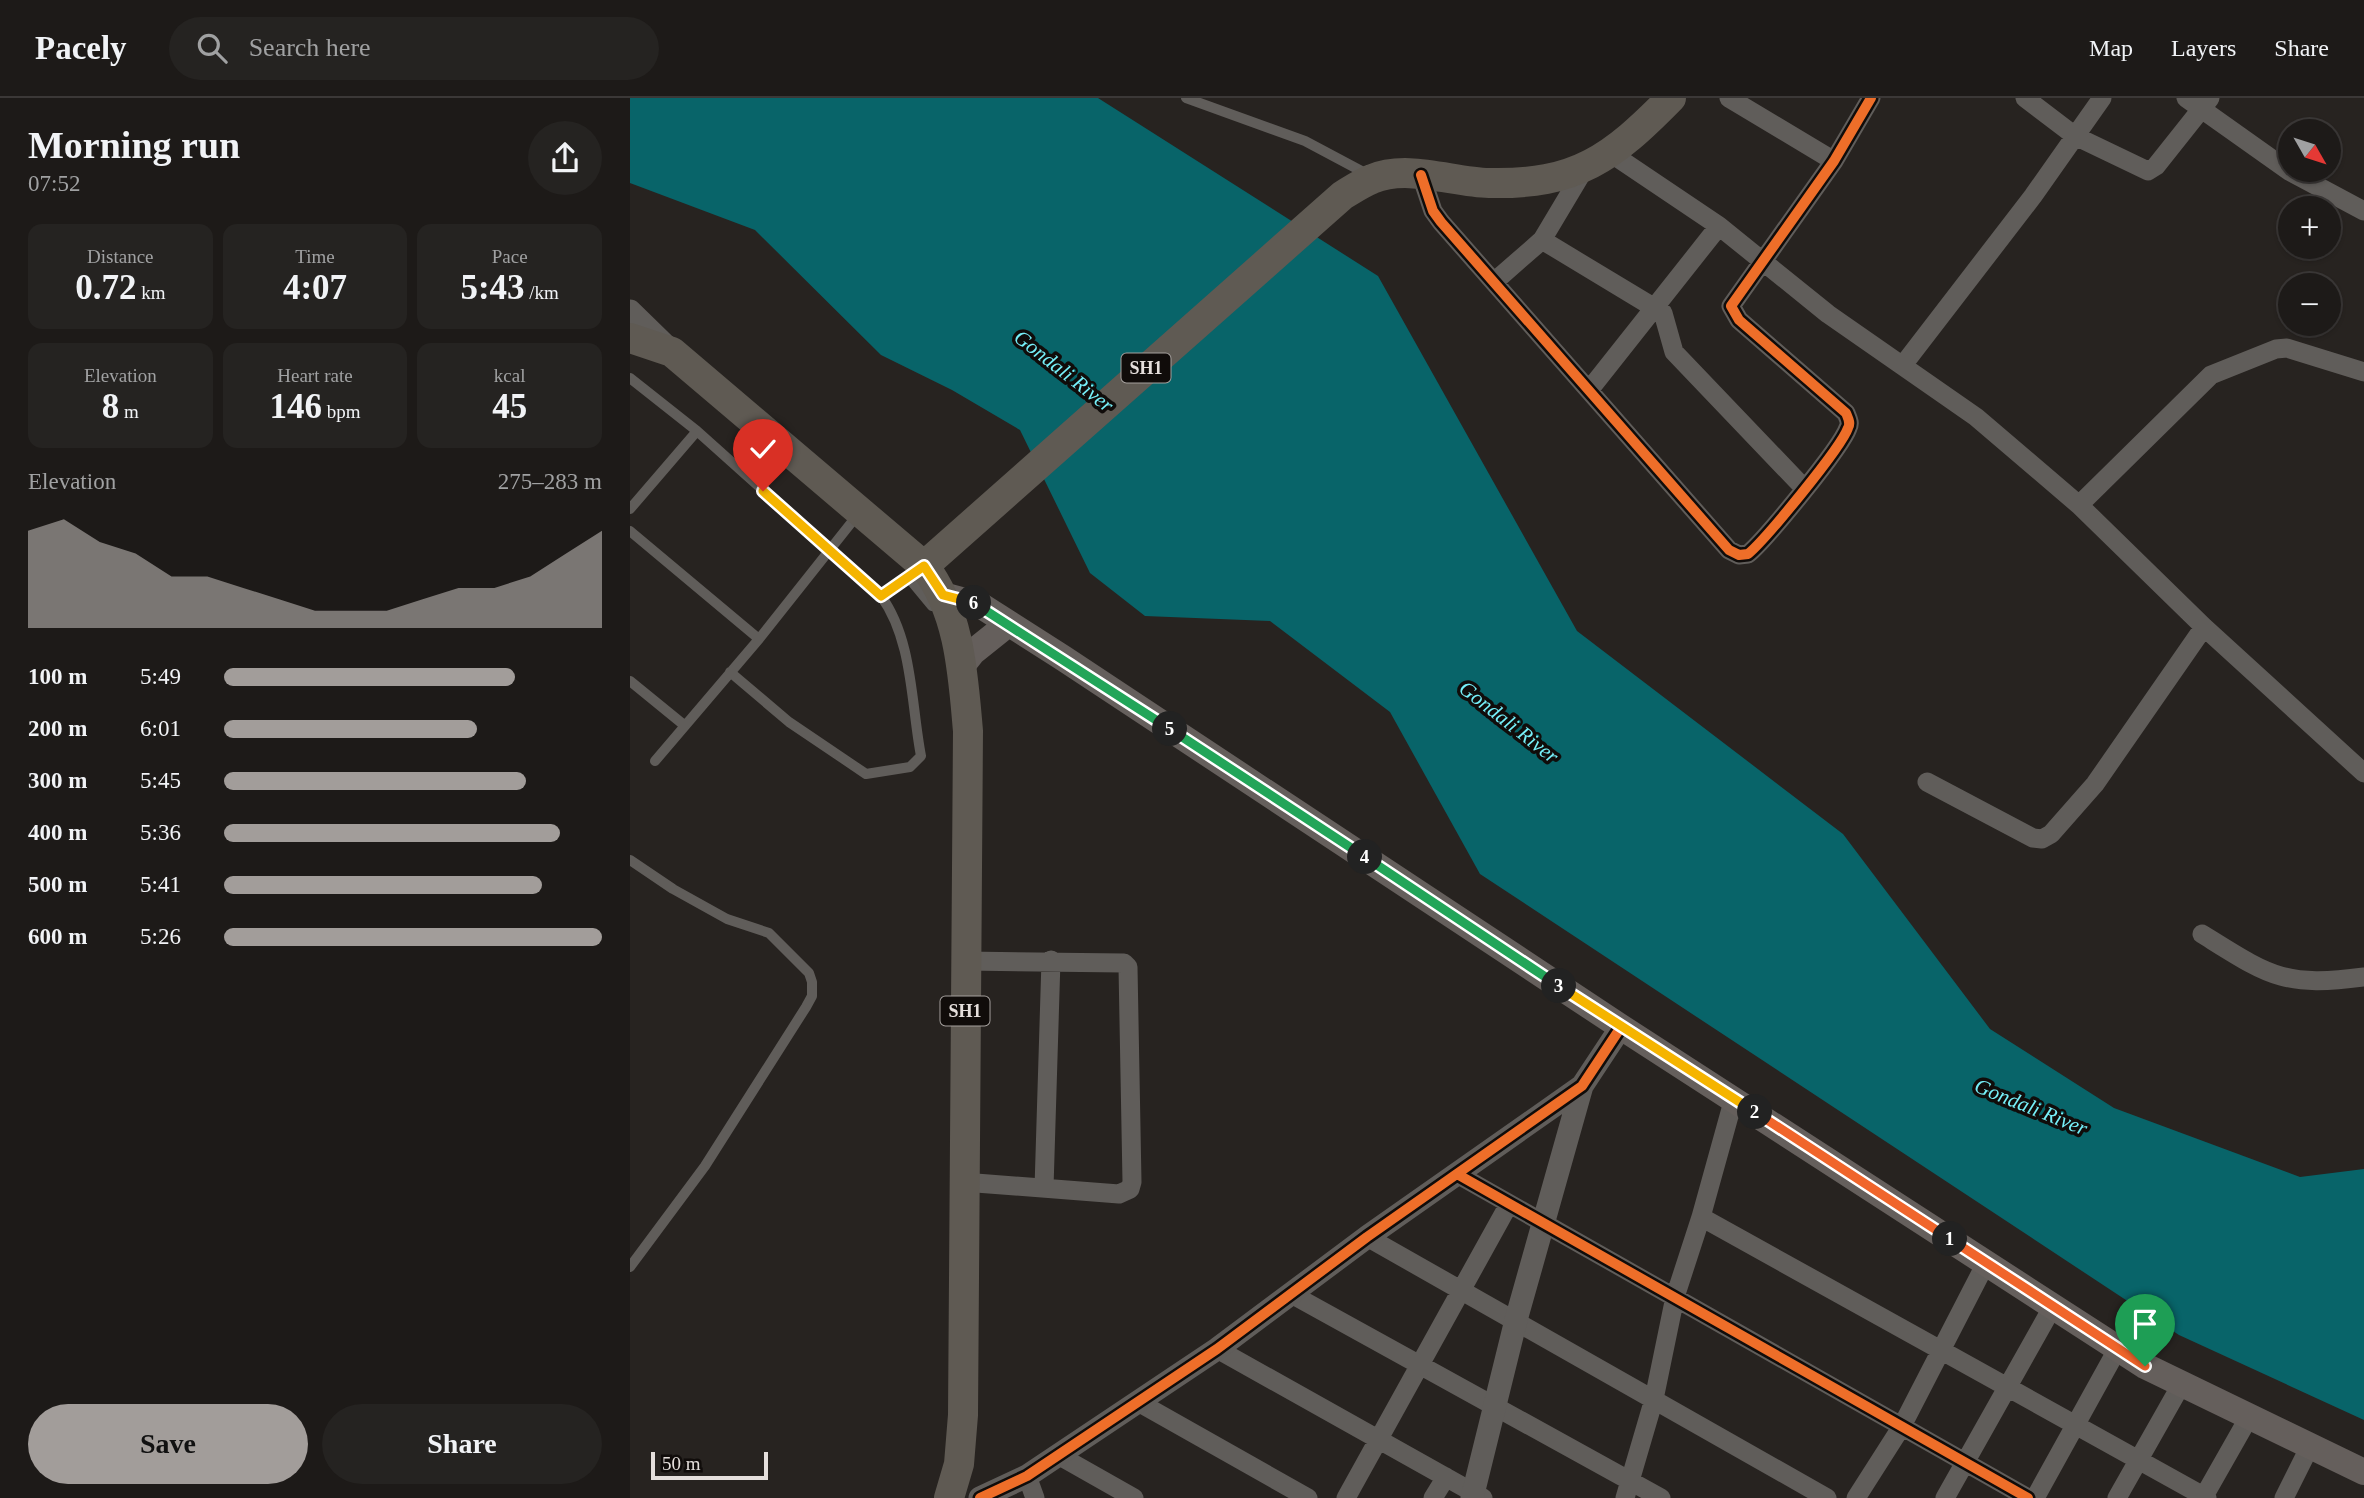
<!DOCTYPE html>
<meta charset="utf-8">
<style>
:root{--surface:#1d1a18;--page:#252321;--text:#f1f3f6;--muted:#a0a1a2;--line:#3b3837;--accent:#a29d9a}
body{margin:0;font-family:"Times New Roman",serif;background:var(--page);color:var(--text);height:100vh;display:flex;flex-direction:column;font-size:26px;white-space:nowrap}
*{box-sizing:border-box;margin:0}
p{font-size:23px;color:var(--muted)}
.icon{flex:none;width:38px;height:38px;fill:none;stroke:currentColor;stroke-width:2;stroke-linecap:round;stroke-linejoin:round}
.map{position:relative;flex:1;overflow:hidden}
.details{display:flex;flex-direction:column;background:var(--surface);width:630px}
.details>*{flex:none}
.needle{width:46px;rotate:129deg}
.controls{position:absolute;left:1648px;top:21px;display:grid;gap:14px}
.controls a{display:grid;place-items:center;width:63px;height:63px;border-radius:50%;background:var(--surface);box-shadow:0 2px 5px #0004,0 0 0 2px var(--line);font-size:35px}
.scale{position:absolute;left:21px;bottom:18px;width:117px;box-sizing:border-box;padding-left:7px;border:4px solid #e5dfdc;border-top:0;font-size:19px;line-height:24px;white-space:nowrap;color:#e5dfdc;-webkit-text-stroke:5px #100c0a;paint-order:stroke}
.pin{position:absolute;display:grid;place-items:center;width:60px;height:60px;color:#fff;margin:-72px -30px;border-radius:50% 50% 50% 0;rotate:-45deg;box-shadow:0 0 7px #0007}
.pin .icon{rotate:45deg}
.km{position:absolute;width:35px;height:35px;margin:-18px;border-radius:50%;background:#222;color:#fff;font-size:19px;line-height:35px;text-align:center}
.round{display:grid;place-items:center;flex:none;width:74px;height:74px;border-radius:37px;background:var(--page)}
.head{display:flex;align-items:center;justify-content:space-between;height:119px;padding:0 28px}
h1{font-size:38px;font-weight:700;line-height:52px}
.metrics{display:grid;grid-template-columns:repeat(3,1fr);gap:10px;height:119px;padding:7px 28px}
.metrics div{display:grid;align-content:center;border-radius:14px;background:var(--page);text-align:center}
.metrics b{font-size:35px;font-weight:700}
.metrics small{font-size:19px;font-weight:400}
.metrics p{font-size:19px}
.chart{height:196px;padding:14px 28px}
.chart p{display:flex;justify-content:space-between}
.chart svg{width:100%;height:126px;margin-top:7px;fill:var(--accent);opacity:.7}
.cta{display:flex;gap:14px;margin-top:auto;padding:14px 28px}
.cta a{flex:1;height:80px;border-radius:42px;background:var(--accent);color:#111;font-size:28px;font-weight:700;line-height:80px;text-align:center}
.cta a+a{background:var(--page);color:var(--text)}
ul{padding:0 28px;list-style:none;font-size:23px}
li{display:grid;grid-template-columns:112px 84px 1fr;align-items:center;height:52px}
li i{height:18px;border-radius:9px;background:var(--accent)}
header{display:flex;align-items:center;gap:42px;box-sizing:border-box;height:98px;padding:0 35px;background:var(--surface);border-bottom:2px solid var(--line)}
header strong{font-size:33px}
nav{display:flex;gap:38px;margin-inline-start:auto;font-size:24px}
.search{width:490px;height:63px;background:var(--page);display:flex;align-items:center;gap:18px;box-sizing:border-box;padding:0 24px;border-radius:38px;color:var(--muted);font-size:26px}
main{display:flex;flex:1;min-height:0}
.map>svg:first-child{display:block}
.water{fill:#086469}
.lines{fill:none;stroke-linecap:round;stroke-linejoin:round}
.service{stroke:#605d5a;stroke-width:10}
.minor{stroke:#605d5a;stroke-width:19}
.tertiary{stroke:#605d5a;stroke-width:23}
.secondary{stroke:#655f5c;stroke-width:26}
.primary{stroke:#5f5a53;stroke-width:30}
.cycleway-casing{stroke:#100c0a;stroke-width:15}
.cycleway{stroke:#ee6e29;stroke-width:10}
.split-1-casing{stroke:#fff;stroke-width:14}
.split-2-casing{stroke:#fff;stroke-width:14}
.split-3-casing{stroke:#fff;stroke-width:14}
.split-4-casing{stroke:#fff;stroke-width:14}
.split-5-casing{stroke:#fff;stroke-width:14}
.split-6-casing{stroke:#fff;stroke-width:14}
.split-7-casing{stroke:#fff;stroke-width:14}
.split-1{stroke:#f0652b;stroke-width:9}
.split-2{stroke:#f0652b;stroke-width:9}
.split-3{stroke:#f5b400;stroke-width:9}
.split-4{stroke:#22a559;stroke-width:9}
.split-5{stroke:#22a559;stroke-width:9}
.split-6{stroke:#22a559;stroke-width:9}
.split-7{stroke:#f5b400;stroke-width:9}
.labels{text-anchor:middle;stroke-width:7;stroke-linejoin:round;paint-order:stroke}
.shield{fill:#100c0a;stroke:#a5a09d;stroke-width:2}
.shield-label{font-size:18px;font-weight:bold;fill:#e5dfdc}
.water-label{font-size:21px;font-style:italic;fill:#76f0f9;stroke:#100c0a}
</style>
<header>
<strong>Pacely</strong>
<div class="search"><svg class="icon" aria-label="search" viewBox="0 0 24 24"><circle cx="10" cy="10" r="6"/><path d="M15 15l6 6"/></svg>Search here</div>
<nav><a>Map</a><a>Layers</a><a>Share</a></nav>
</header>
<main>
<section class="details">
<div class="head"><div><h1>Morning run</h1><p>07:52</p></div><a class="round"><svg class="icon" aria-label="share" viewBox="0 0 24 24"><path d="M12 15V3M7 8l5-5 5 5M5 13v7h14v-7"/></svg></a></div>
<div class="metrics">
<div><p>Distance</p><b>0.72<small> km</small></b></div>
<div><p>Time</p><b>4:07</b></div>
<div><p>Pace</p><b>5:43<small> /km</small></b></div>
</div>
<div class="metrics">
<div><p>Elevation</p><b>8<small> m</small></b></div>
<div><p>Heart rate</p><b>146<small> bpm</small></b></div>
<div><p>kcal</p><b>45</b></div>
</div>
<div class="chart"><p><span>Elevation</span>275–283 m</p>
<svg viewBox="0 0 160 44" preserveAspectRatio="none"><path d="M0 44V10L10 6L20 14L30 18L40 26L50 26L60 30L70 34L80 38L90 38L100 38L110 34L120 30L130 30L140 26L150 18L160 10V44z"/></svg>
</div>
<ul>
<li><b>100 m</b>5:49<i style="width:77%"></i></li>
<li><b>200 m</b>6:01<i style="width:67%"></i></li>
<li><b>300 m</b>5:45<i style="width:80%"></i></li>
<li><b>400 m</b>5:36<i style="width:89%"></i></li>
<li><b>500 m</b>5:41<i style="width:84%"></i></li>
<li><b>600 m</b>5:26<i style="width:100%"></i></li>
</ul>
<div class="cta"><a>Save</a><a>Share</a></div>
</section>
<div class="map">
<svg width="1734" height="1400" viewBox="0 0 1734 1400">
<rect width="100%" height="100%" fill="#272320"/>
<!-- water -->
<path class="water" d="M 0,0 L 468,0 L 748,178 L 947,533 L 1213,736 L 1360,931 L 1484,1010 L 1670,1079 L 1734,1071 L 1734,1322 L 1549,1237 L 850,776 L 760,614 L 640,523 L 515,518 L 460,475 L 390,332 L 322,292 L 251,257 L 125,132 L 0,85 Z"/>
<g class="lines">
<!-- service -->
<path class="service" d="M 556,0 L 675,43 L 737,76
M 0,280 L 67,333 L 251,498 C 283,542 281,606 291,658 L 280,669 L 236,676 L 159,624 L 100,574
M 0,411 L 67,333
M 0,433 L 129,541
M 278,479 L 302,508
M 251,498 L 282,476
M 0,583 L 54,627
M 25,663 L 129,541 L 229,415
M 0,762 L 43,791 L 97,821 L 139,835 L 179,875 L 182,884 L 182,898 L 176,909 L 75,1068 L 0,1169"/>
<!-- minor -->
<path class="minor" d="M 1099,0 L 1204,63
M 1395,0 L 1445,38 L 1518,73 L 1526,68 L 1580,0
M 1556,0 L 1659,73 L 1734,113
M 982,56 L 1089,128 L 1198,216 L 1346,319 L 1449,407 L 1574,529 L 1734,675
M 791,77 L 803,113 L 811,124 L 1099,452 L 1109,457 L 1118,456 C 1135,442 1211,350 1218,330 C 1221,325 1218,320 1216,315 L 1109,222 L 1101,208 L 1204,63 L 1241,0
M 912,142 L 1033,215 L 1044,254 L 1174,390
M 864,184 L 912,142 L 955,70
M 1273,267 L 1403,98 L 1472,0
M 960,291 L 1089,128
M 1449,407 L 1581,277 L 1646,251 L 1657,250 L 1734,274
M 1297,684 L 1403,740 L 1412,741 L 1421,736 L 1465,686 L 1574,529
M 1572,836 C 1638,877 1653,890 1734,879
M 827,1076 L 1398,1400
M 333,1084 L 489,1096 L 500,1091 L 502,1084 L 498,869 L 494,865 L 335,863
M 414,1090 L 421,862
M 1071,1119 L 1577,1400
M 737,1139 L 1197,1400
M 663,1197 L 1031,1400
M 587,1251 L 853,1400
M 508,1304 L 678,1400
M 428,1357 L 504,1400
M 397,1378 L 405,1400
M 716,1400 L 879,1106
M 803,1400 L 816,1379
M 995,1400 L 1024,1301 L 1045,1199 L 1071,1119 L 1104,1000
M 1226,1400 L 1272,1328 L 1356,1165
M 1315,1400 L 1423,1208
M 1405,1400 L 1488,1250
M 1487,1400 L 1551,1287
M 1573,1400 L 1619,1319
M 1654,1400 L 1680,1348"/>
<!-- tertiary -->
<path class="tertiary" d="M 0,213 L 40,252
M 350,1400 L 397,1378 L 587,1251 L 737,1139 L 952,988 L 991,929
M 842,1400 L 886,1222 L 952,988"/>
<!-- secondary -->
<path class="secondary" d="M 313,497 L 350,507 L 433,560 L 991,929 L 1515,1268 L 1734,1374
M 332,568 L 343,554 L 378,526"/>
<!-- primary -->
<path class="primary" d="M 0,240 L 42,254 L 294,468
M 319,1400 L 329,1366 L 333,1317 L 338,633 C 333,577 330,514 294,468 L 713,97 C 723,91 732,85 742,81 C 777,66 822,84 859,85 C 947,87 982,60 1041,0"/>
<defs>
<path id="cycleway" d="M 791,77 L 803,113 L 811,124 L 1099,452 L 1109,457 L 1118,456 C 1135,442 1211,350 1218,330 C 1221,325 1218,320 1216,315 L 1109,222 L 1101,208 L 1204,63 L 1241,0
M 827,1076 L 1398,1400
M 350,1400 L 397,1378 L 587,1251 L 737,1139 L 952,988 L 991,929"/>
</defs>
<!-- cycleway casing -->
<use href="#cycleway" class="cycleway-casing"/>
<!-- cycleway -->
<use href="#cycleway" class="cycleway"/>
</g>
<g class="lines">
<defs>
<path id="split-1" d="M 1320,1141 L 1515,1268"/>
<path id="split-2" d="M 1125,1014 L 1320,1141"/>
<path id="split-3" d="M 929,888 L 1125,1014"/>
<path id="split-4" d="M 735,759 L 929,888"/>
<path id="split-5" d="M 540,631 L 735,759"/>
<path id="split-6" d="M 344,505 L 540,631"/>
<path id="split-7" d="M 133,393 L 251,498 L 294,468 L 313,497 L 344,505"/>
</defs>
<!-- split-1 casing -->
<use href="#split-1" class="split-1-casing"/>
<!-- split-2 casing -->
<use href="#split-2" class="split-2-casing"/>
<!-- split-3 casing -->
<use href="#split-3" class="split-3-casing"/>
<!-- split-4 casing -->
<use href="#split-4" class="split-4-casing"/>
<!-- split-5 casing -->
<use href="#split-5" class="split-5-casing"/>
<!-- split-6 casing -->
<use href="#split-6" class="split-6-casing"/>
<!-- split-7 casing -->
<use href="#split-7" class="split-7-casing"/>
<!-- split-1 -->
<use href="#split-1" class="split-1"/>
<!-- split-2 -->
<use href="#split-2" class="split-2"/>
<!-- split-3 -->
<use href="#split-3" class="split-3"/>
<!-- split-4 -->
<use href="#split-4" class="split-4"/>
<!-- split-5 -->
<use href="#split-5" class="split-5"/>
<!-- split-6 -->
<use href="#split-6" class="split-6"/>
<!-- split-7 -->
<use href="#split-7" class="split-7"/>
</g>
<g class="labels">
<!-- shield labels -->
<g class="shield">
<rect x="491.5" y="255.5" width="49" height="29" rx="5"/>
<rect x="310.5" y="898.5" width="49" height="29" rx="5"/>
</g>
<g class="shield-label">
<text x="516" y="276">SH1</text>
<text x="335" y="919">SH1</text>
</g>
<!-- water labels -->
<g class="water-label">
<text transform="translate(434 273) rotate(38)" y="7">Gondali River</text>
<text transform="translate(879 624) rotate(38)" y="7">Gondali River</text>
<text transform="translate(1401 1009) rotate(22)" y="7">Gondali River</text>
</g>
</g>
</svg>
<div class="controls">
<a><svg class="needle" viewBox="-14 -14 28 28"><path d="M0-13l5 13h-10z" fill="#e53935"/><path d="M0 13l5-13h-10z" fill="#a0a1a2"/></svg></a>
<a>+</a>
<a>−</a>
</div>
<div class="scale">50 m</div>
<div class="pin" style="left:1515px;top:1268px;background:#1e9e55"><svg class="icon" aria-label="arrive" viewBox="0 0 24 24"><path d="M6 21V4h12l-3 4 3 4H6"/></svg></div>
<div class="pin" style="left:133px;top:393px;background:#d93025"><svg class="icon" aria-label="check" viewBox="0 0 24 24"><path d="M5 12l5 5 9-10"/></svg></div>
<b class="km" style="left:1320px;top:1141px">1</b>
<b class="km" style="left:1125px;top:1014px">2</b>
<b class="km" style="left:929px;top:888px">3</b>
<b class="km" style="left:735px;top:759px">4</b>
<b class="km" style="left:540px;top:631px">5</b>
<b class="km" style="left:344px;top:505px">6</b>
</div>
</main>
